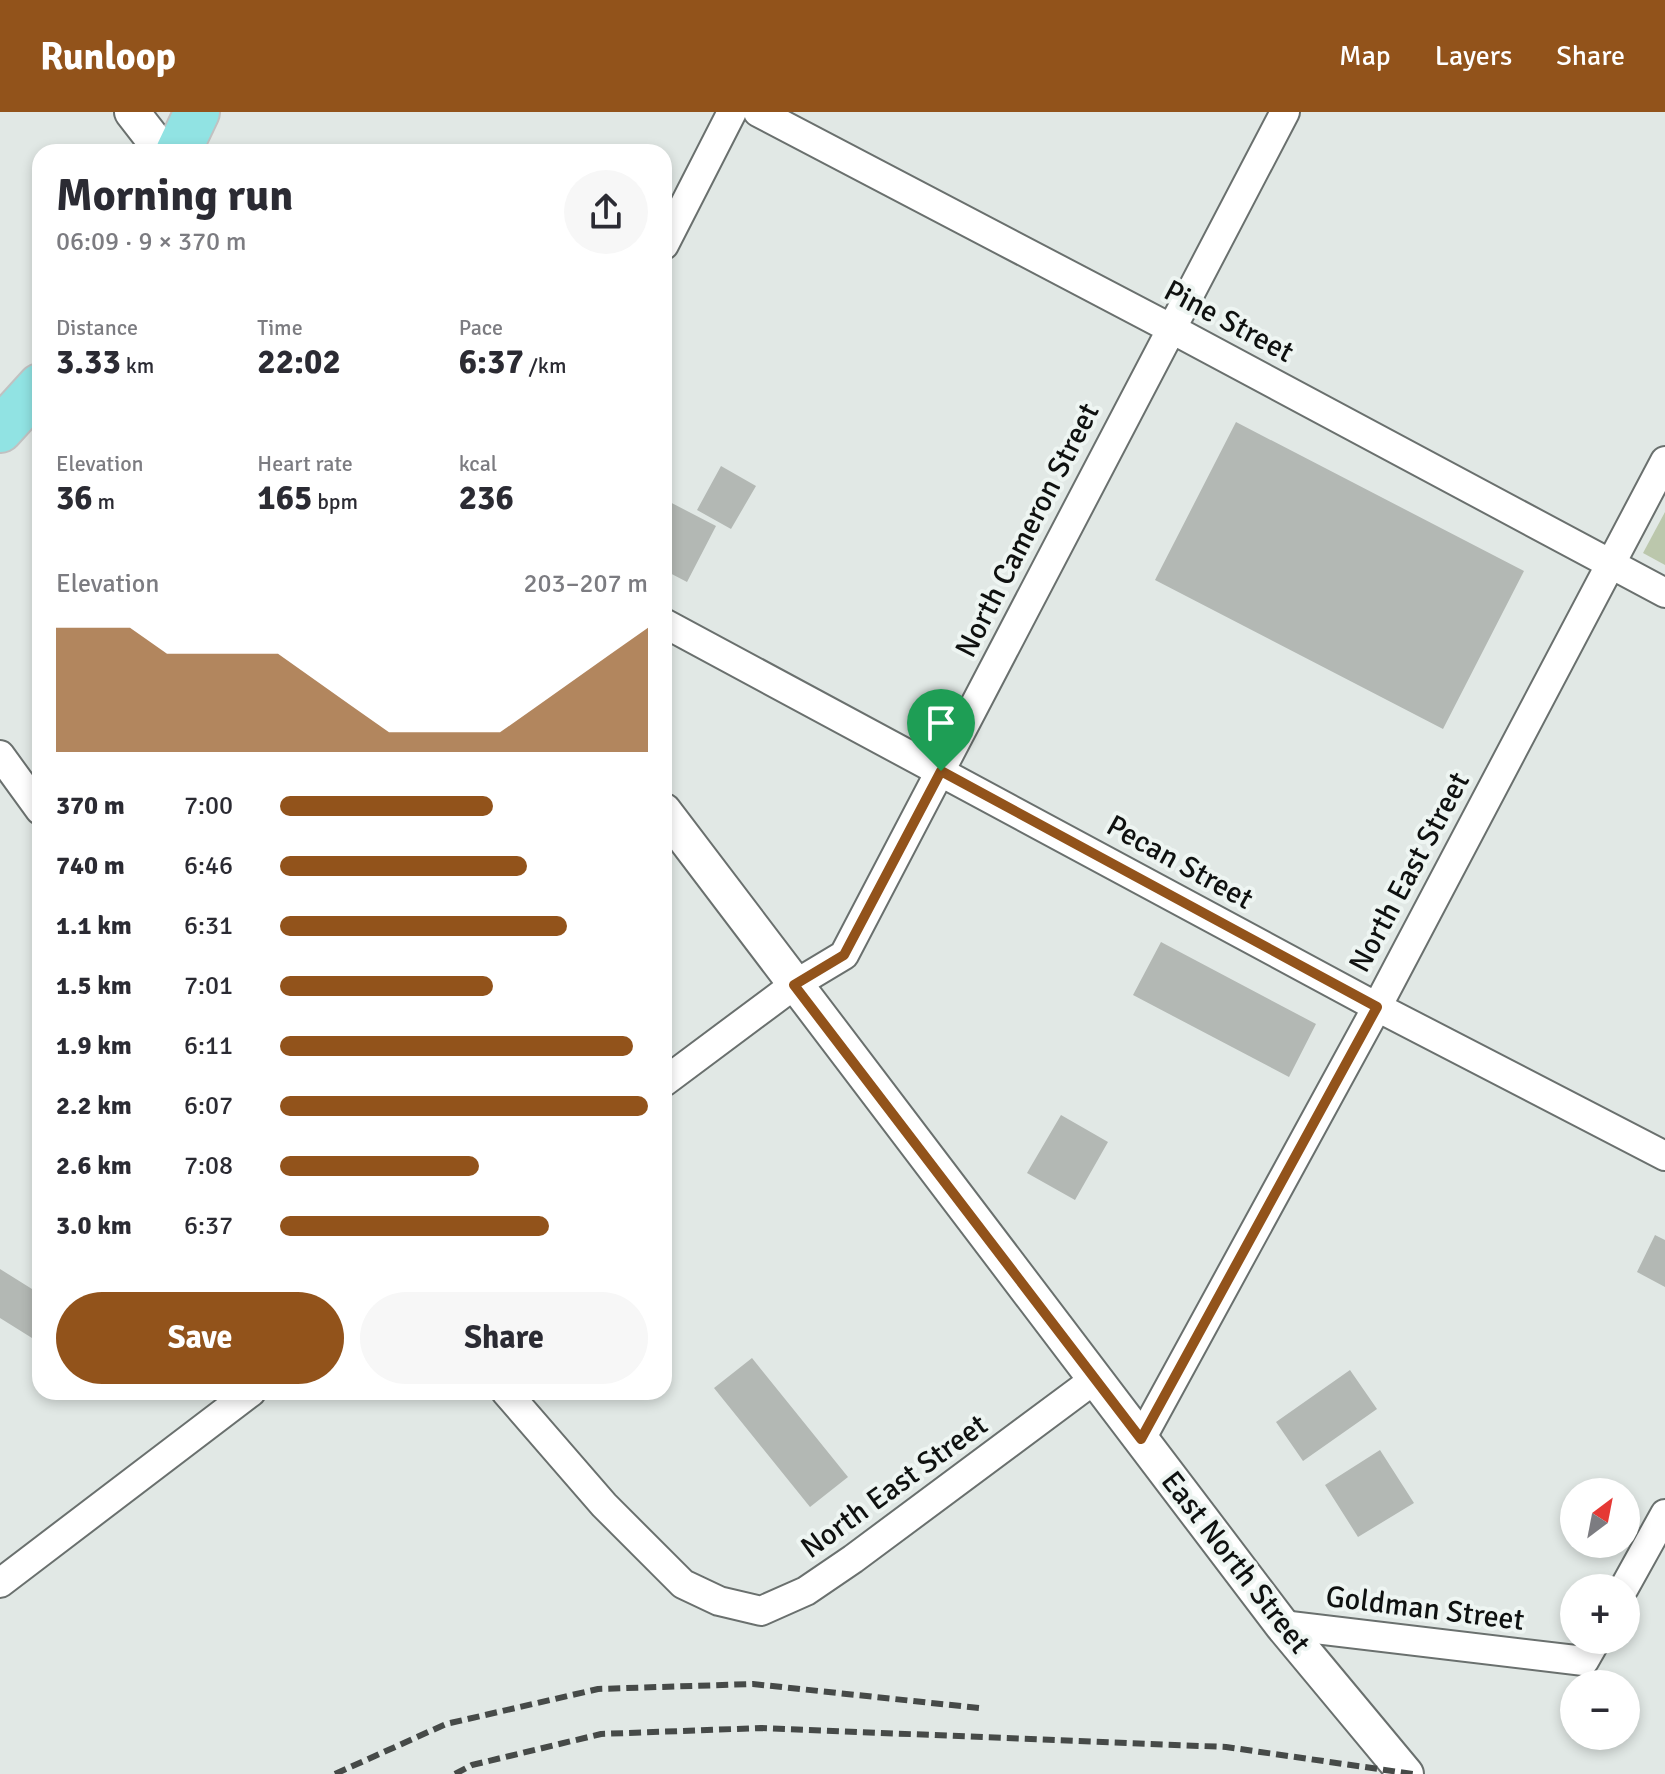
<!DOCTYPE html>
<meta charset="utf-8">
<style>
:root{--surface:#fff;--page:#f7f7f7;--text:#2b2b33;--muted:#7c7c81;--accent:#92531b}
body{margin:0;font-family:Signika,sans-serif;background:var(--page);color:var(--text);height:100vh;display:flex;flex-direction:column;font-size:30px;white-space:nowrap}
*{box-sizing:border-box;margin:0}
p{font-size:26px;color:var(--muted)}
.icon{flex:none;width:44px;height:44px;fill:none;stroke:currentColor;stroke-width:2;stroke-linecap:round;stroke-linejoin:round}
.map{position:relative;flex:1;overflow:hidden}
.drawer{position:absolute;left:32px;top:32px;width:640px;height:1256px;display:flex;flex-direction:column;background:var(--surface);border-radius:24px;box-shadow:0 4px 12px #0003}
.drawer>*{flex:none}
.needle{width:52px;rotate:32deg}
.fabs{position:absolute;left:1560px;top:1366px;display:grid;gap:16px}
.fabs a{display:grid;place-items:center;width:80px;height:80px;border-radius:50%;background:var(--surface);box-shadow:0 4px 12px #0003;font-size:40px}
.pin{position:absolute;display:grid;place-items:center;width:68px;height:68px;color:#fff;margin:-82px -34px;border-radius:50% 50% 50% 0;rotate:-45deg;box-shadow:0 0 8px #0007}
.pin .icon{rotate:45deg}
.round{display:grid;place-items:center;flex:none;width:84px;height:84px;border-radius:42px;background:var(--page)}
.summary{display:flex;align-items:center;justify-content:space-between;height:136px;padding:0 24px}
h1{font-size:44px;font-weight:700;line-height:60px}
.stats{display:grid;grid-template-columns:repeat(3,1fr);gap:12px;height:136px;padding:8px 24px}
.stats div{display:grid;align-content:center}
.stats b{font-size:34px;font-weight:700}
.stats small{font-size:22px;font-weight:400}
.stats p{font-size:22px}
.chart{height:224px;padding:16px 24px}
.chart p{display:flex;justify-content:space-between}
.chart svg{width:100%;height:144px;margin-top:8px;fill:var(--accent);opacity:.7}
.primary-button{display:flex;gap:16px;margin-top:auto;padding:16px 24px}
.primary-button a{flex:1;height:92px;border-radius:48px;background:var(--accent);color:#fff;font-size:32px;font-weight:700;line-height:92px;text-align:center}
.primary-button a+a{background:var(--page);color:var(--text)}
ul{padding:0 24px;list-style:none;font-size:26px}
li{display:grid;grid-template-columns:128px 96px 1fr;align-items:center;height:60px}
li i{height:20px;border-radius:10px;background:var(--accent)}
header{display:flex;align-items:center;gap:48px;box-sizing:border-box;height:112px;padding:0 40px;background:var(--accent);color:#fff}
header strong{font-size:38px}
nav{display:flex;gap:44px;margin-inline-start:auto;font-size:28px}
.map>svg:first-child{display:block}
.green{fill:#bbc7ac}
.building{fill:#b3b8b4}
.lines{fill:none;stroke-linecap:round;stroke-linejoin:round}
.minor-casing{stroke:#6a706e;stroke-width:32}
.tertiary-casing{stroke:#6a706e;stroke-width:38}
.primary-casing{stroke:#c1c1c1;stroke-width:48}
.minor{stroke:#fff;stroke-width:28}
.tertiary{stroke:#fff;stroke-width:34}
.primary{stroke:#91e3e3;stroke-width:44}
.rail{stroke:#464a48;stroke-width:6;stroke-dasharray:12 6;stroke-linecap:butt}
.route-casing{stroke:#fff;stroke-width:16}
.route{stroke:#92531b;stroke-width:10}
.labels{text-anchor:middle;stroke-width:8;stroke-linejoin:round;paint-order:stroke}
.street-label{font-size:30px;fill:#0f1110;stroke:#eef5f2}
</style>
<header>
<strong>Runloop</strong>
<nav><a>Map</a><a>Layers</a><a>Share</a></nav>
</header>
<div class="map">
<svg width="1665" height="1662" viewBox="0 0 1665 1662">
<rect width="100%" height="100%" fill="#e1e8e5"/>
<!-- green -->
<path class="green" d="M 1665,400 L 1665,453 L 1643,441 Z"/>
<!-- building -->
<path class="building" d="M 1236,310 L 1524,459 L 1443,617 L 1155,468 Z
M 721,354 L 756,374 L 731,417 L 697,398 Z
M 664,387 L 716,414 L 687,470 L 664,458 Z
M 1161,830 L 1316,912 L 1289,965 L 1133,883 Z
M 1061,1003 L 1108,1030 L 1075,1088 L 1027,1061 Z
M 1655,1123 L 1665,1128 L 1665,1175 L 1637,1160 Z
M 0,1157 L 40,1182 L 40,1231 L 0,1206 Z
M 752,1246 L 848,1365 L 810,1395 L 714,1276 Z
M 1350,1258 L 1377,1297 L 1303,1349 L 1276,1310 Z
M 1380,1338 L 1414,1391 L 1358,1425 L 1325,1373 Z"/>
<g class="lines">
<defs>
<path id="minor" d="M 758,0 L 1170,216 L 1665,481
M 664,133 L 732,0
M 664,511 L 1377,895 L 1665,1044
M 0,643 L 40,698
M 664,970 L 794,873 L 844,843 L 1285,0
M 506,1280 L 604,1393 L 683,1472 L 719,1489 L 761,1499 L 806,1479 L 853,1447 L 1095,1267
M 1141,1327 L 1377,895 L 1665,349
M 0,1471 L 251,1280
M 1624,1476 L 1665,1402
M 1282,1513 L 1584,1549 L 1596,1528"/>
<path id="tertiary" d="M 132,0 L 163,40
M 664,699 L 1282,1513 L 1406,1662"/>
<path id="primary" d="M 178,40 L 197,0
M 0,318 L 40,274"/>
</defs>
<!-- minor casing -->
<use href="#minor" class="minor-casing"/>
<!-- tertiary casing -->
<use href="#tertiary" class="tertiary-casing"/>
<!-- primary casing -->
<use href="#primary" class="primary-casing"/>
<!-- minor -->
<use href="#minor" class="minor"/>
<!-- tertiary -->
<use href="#tertiary" class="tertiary"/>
<!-- primary -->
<use href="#primary" class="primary"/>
<!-- rail -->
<path class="rail" d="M 335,1662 L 446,1612 L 598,1577 L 753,1572 L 979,1596
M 455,1662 L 472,1653 L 601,1622 L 761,1616 L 1226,1635 L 1413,1662"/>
</g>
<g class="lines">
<defs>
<path id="route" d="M 941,659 L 1377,895 L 1141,1327 L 794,873 L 844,843 Z"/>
</defs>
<!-- route casing -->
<use href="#route" class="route-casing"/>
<!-- route -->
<use href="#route" class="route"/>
</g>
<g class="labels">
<!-- street labels -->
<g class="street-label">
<text transform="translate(1229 209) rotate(28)" y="10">Pine Street</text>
<text transform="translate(1027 418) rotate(-63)" y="10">North Cameron Street</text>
<text transform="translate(1180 750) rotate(29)" y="10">Pecan Street</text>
<text transform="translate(1409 760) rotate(-62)" y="10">North East Street</text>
<text transform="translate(894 1374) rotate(-36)" y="10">North East Street</text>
<text transform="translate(1236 1450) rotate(52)" y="10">East North Street</text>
<text transform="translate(1425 1496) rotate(7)" y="10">Goldman Street</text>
</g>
</g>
</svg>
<div class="fabs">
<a><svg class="needle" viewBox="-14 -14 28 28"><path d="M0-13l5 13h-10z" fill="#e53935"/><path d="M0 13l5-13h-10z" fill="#7c7c81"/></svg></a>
<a>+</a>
<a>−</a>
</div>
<div class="pin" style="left:941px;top:659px;background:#1e9e55"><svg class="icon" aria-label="arrive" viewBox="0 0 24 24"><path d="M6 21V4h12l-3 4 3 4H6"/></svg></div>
<section class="drawer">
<div class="summary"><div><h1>Morning run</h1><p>06:09 · 9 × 370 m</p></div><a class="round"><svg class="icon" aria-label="share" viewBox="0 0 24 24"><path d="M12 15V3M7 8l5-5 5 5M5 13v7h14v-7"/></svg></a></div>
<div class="stats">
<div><p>Distance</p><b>3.33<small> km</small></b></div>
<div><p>Time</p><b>22:02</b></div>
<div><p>Pace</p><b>6:37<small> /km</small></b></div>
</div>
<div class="stats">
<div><p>Elevation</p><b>36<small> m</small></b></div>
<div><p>Heart rate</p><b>165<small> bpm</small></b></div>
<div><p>kcal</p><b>236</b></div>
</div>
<div class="chart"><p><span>Elevation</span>203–207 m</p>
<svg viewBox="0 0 160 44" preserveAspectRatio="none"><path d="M0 44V6L10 6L20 6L30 14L40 14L50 14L60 14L70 22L80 30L90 38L100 38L110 38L120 38L130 30L140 22L150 14L160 6V44z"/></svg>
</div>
<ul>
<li><b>370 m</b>7:00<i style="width:58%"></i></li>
<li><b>740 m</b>6:46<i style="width:67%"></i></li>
<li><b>1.1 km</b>6:31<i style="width:78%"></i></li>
<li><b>1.5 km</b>7:01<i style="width:58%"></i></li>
<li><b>1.9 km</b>6:11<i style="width:96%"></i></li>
<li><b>2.2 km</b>6:07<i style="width:100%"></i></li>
<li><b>2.6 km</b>7:08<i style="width:54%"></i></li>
<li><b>3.0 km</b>6:37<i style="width:73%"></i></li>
</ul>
<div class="primary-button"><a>Save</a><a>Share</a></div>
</section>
</div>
